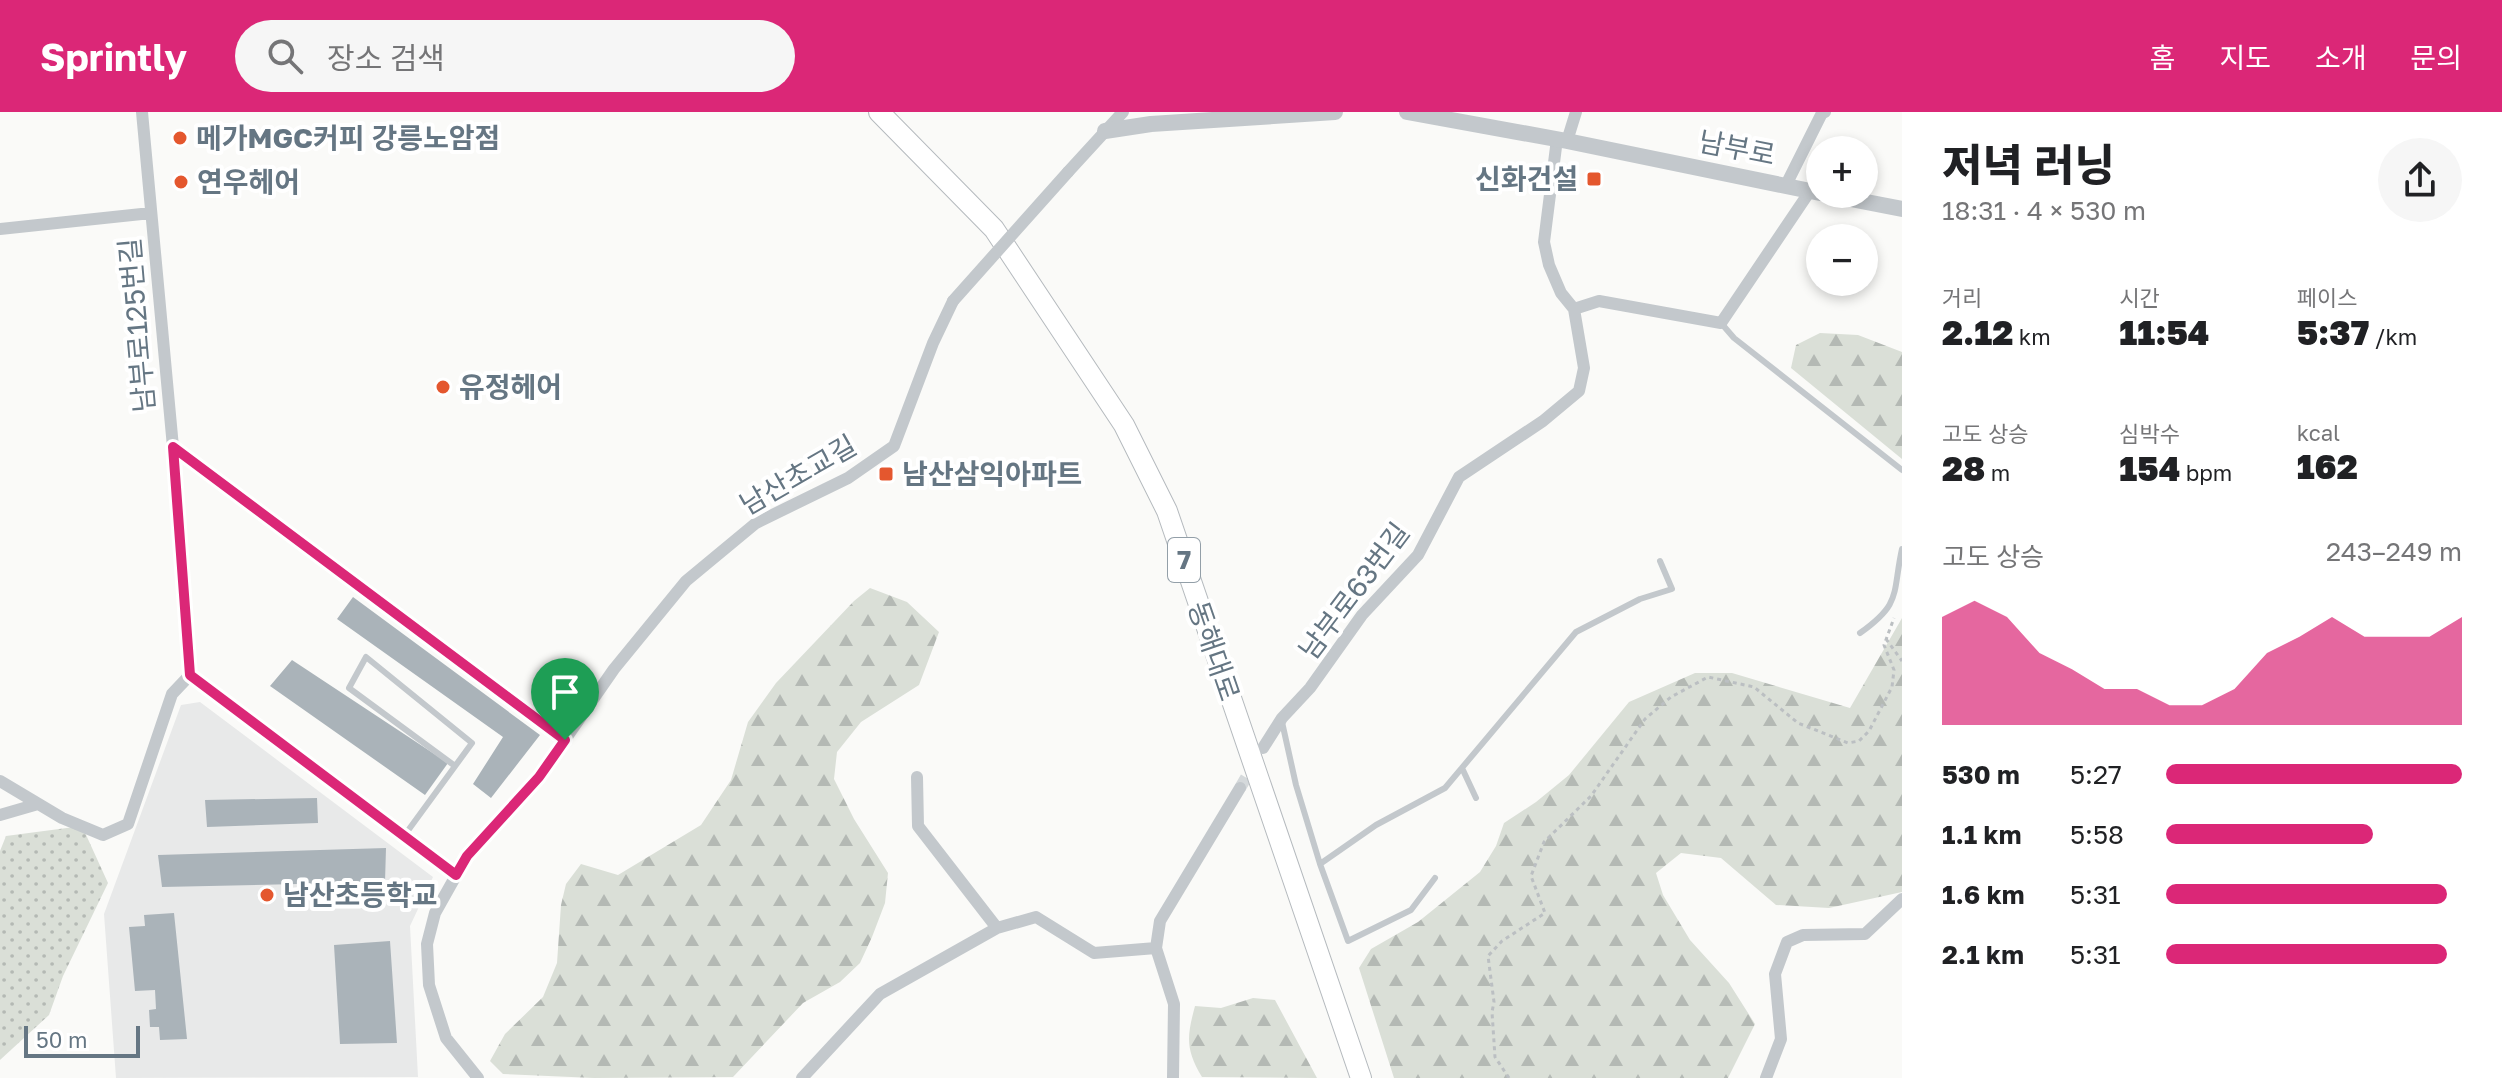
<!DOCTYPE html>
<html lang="ko">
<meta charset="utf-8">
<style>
:root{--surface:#fff;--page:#f6f6f6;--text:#202124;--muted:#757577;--accent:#db2777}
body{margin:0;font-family:"Golos Text","Noto Sans KR",sans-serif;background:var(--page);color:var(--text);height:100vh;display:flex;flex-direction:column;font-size:30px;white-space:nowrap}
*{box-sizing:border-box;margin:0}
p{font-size:26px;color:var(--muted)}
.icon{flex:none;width:44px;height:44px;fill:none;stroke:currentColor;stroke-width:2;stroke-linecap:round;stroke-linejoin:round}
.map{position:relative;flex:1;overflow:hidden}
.side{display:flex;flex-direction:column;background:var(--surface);width:600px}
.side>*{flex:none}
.controls{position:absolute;left:1806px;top:24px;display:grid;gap:16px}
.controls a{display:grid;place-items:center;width:72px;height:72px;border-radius:50%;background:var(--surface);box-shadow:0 4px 12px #0003;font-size:40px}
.scale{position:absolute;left:24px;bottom:20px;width:116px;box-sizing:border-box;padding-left:8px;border:4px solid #657683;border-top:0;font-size:22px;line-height:28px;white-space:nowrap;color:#657683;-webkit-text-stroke:6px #fff;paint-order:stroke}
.pin{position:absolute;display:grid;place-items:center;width:68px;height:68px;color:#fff;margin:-82px -34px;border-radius:50% 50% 50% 0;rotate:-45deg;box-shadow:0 0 8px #0007}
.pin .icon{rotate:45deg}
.round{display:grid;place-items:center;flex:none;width:84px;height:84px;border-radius:42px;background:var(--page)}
.head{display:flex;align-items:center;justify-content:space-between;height:136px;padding:0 40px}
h1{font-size:44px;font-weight:800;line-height:60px}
.stats{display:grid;grid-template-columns:repeat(3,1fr);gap:12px;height:136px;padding:8px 40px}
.stats div{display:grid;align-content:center}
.stats b{font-size:34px;font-weight:800}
.stats small{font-size:22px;font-weight:400}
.stats p{font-size:22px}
.chart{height:224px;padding:16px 40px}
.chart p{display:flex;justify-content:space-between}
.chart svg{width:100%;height:144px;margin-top:8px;fill:var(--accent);opacity:.7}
ul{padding:0 40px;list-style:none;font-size:26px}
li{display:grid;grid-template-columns:128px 96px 1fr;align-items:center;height:60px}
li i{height:20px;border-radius:10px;background:var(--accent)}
header{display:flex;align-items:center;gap:48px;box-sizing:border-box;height:112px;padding:0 40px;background:var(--accent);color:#fff}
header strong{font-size:38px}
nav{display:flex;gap:44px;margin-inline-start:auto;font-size:28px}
.search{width:560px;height:72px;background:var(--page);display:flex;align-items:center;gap:20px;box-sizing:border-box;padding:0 28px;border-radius:44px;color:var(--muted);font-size:30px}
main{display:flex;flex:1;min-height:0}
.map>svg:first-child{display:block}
.built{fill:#e8e9e9}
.forest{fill:url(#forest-firs)}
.park{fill:url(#park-dots)}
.building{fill:#aab3b9}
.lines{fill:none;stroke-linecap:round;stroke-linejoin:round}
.minor-tunnel{stroke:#d5d9db;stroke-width:12;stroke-dasharray:12 6;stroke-linecap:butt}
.primary-casing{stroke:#b5babe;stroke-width:22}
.path{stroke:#bbbfc2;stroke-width:3;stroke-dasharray:4 4;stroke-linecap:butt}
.service{stroke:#c3c8cc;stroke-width:6}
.minor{stroke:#c3c8cc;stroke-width:12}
.tertiary{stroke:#c3c8cc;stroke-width:16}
.primary{stroke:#fff;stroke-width:20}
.minor-bridge{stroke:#c3c8cc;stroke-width:12}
.route-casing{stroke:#fff;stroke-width:16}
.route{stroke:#db2777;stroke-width:10}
.poi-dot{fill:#e4572e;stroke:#fff;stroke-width:3}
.labels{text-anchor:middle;stroke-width:8;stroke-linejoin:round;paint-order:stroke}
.shield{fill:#fff;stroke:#939fa8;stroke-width:2}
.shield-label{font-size:26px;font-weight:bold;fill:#657683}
.poi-label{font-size:28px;font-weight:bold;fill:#657683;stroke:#fff;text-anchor:start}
.street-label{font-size:28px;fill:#657683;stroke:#fff}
</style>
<header>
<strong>Sprintly</strong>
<div class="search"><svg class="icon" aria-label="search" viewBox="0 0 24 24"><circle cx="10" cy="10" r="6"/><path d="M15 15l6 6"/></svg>장소 검색</div>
<nav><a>홈</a><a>지도</a><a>소개</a><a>문의</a></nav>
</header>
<main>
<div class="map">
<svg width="1902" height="966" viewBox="0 0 1902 966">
<defs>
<pattern id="forest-firs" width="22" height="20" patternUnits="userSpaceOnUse" patternTransform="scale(2)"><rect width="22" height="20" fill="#dadfd7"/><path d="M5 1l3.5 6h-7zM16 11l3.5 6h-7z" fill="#b4b9b4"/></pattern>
<pattern id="park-dots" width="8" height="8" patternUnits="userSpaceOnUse" patternTransform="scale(2)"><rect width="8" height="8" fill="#dadfd7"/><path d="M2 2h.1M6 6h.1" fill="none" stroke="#b4b9b4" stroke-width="1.8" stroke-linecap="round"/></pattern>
</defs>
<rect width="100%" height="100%" fill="#fafaf8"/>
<!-- built -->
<path class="built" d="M 200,590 L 433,765 L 410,814 L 418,965 L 116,966 L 104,802 L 181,593 Z"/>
<!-- forest -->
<path class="forest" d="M 1820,221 L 1858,223 L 1902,240 L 1902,347 L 1791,256 L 1796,233 Z
M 870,476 L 907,490 L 939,520 L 919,573 L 861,610 L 837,640 L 834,667 L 854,707 L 888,761 L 885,791 L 872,825 L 860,851 L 840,870 L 803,891 L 733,965 L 594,966 L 503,962 L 490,949 L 505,922 L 543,885 L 557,851 L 561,793 L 566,772 L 581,752 L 618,763 L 701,713 L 731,668 L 748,610 L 776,571 L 854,489 Z
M 1902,506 L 1902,780 L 1829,796 L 1776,793 L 1721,746 L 1681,741 L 1656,761 L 1663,783 L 1690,828 L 1729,871 L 1755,912 L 1728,966 L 1394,966 L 1359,856 L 1371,837 L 1418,810 L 1480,760 L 1496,734 L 1504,711 L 1536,690 L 1569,663 L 1629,590 L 1695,561 L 1732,561 L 1850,596 Z
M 1253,886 L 1275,888 L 1317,966 L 1202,965 C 1185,937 1187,924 1195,894 L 1221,896 Z"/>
<!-- park -->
<path class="park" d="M 82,714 L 108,771 L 63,864 L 49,903 L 0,948 L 0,739 L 6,724 Z"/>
<!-- building -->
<path class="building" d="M 353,485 L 540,623 L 491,686 L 473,672 L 503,625 L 337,507 Z
M 292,548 L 448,651 L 425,683 L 270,574 Z
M 317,686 L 318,711 L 207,715 L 205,688 Z
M 386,736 L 385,770 L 162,775 L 158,743 Z
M 174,801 L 187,927 L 160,928 L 159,915 L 150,915 L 149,898 L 156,897 L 155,878 L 135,879 L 129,815 L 145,814 L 144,803 Z
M 390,829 L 397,931 L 340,932 L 334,833 Z"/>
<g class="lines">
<!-- minor-tunnel -->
<path class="minor-tunnel" d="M 1240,676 L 1256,649"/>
<defs>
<path id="primary" d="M 879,0 L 994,117 L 1124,313 L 1167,399 L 1361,966"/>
</defs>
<!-- primary casing -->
<use href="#primary" class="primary-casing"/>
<!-- path -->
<path class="path" d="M 1886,527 L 1902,549
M 1509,966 L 1495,945 L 1492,900 L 1494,890 L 1488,844 L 1502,829 L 1545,801 L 1531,764 L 1544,730 L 1591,684 L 1645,607 L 1671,585 L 1708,565 L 1754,575 L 1798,611 L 1848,631 L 1859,629 L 1869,619 L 1892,575 L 1894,558 L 1884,533 L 1894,506"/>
<!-- service -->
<path class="service" d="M 1721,211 L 1734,226 L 1902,358
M 1860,521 C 1902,491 1892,483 1902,437
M 1282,610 L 1296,673 L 1320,752 L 1376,713 L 1445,676 L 1576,520 L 1640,487 L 1672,477 L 1660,449
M 1462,656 L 1476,686
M 404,724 L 472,631 L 366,545 L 349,576 L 455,654
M 1320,752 L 1348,829 L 1411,798 L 1435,766"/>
<!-- minor -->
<path class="minor" d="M 142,0 L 173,335 L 190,563 L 456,763
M 1567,29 L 1576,0
M 1068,60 L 1123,0
M 1786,73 L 1822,1 L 1825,0
M 0,117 L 151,101
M 1574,197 L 1599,189 L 1721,211 L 1810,79
M 173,335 L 565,628
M 1263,636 L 1282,606 L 1310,576 L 1362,503 L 1418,443 L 1459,365 L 1543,309 L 1579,279 L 1584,256 L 1574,197 L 1561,181 L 1549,153 L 1544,130 L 1557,27
M 917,665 L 918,714 L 997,816
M 0,669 L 62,706 L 103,723 L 128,712 L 172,582 L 190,563
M 0,703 L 38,692
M 478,966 L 446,926 L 429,873 L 427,832 L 435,801 L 467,744 L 539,665 L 614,557 L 686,469 L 756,411 L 848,366 L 894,334 L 933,231 L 953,189
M 802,966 L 880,882 L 997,816 L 1036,805 L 1094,841 L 1156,836
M 1173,966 L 1174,892 L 1156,836 L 1160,809 L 1240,676
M 1766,966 L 1781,927 L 1775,862 L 1787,830 L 1803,823 L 1865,822 L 1902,787"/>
<!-- tertiary -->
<path class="tertiary" d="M 1407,0 L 1567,29 L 1820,81
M 1105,19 L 1151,12 L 1335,0
M 1825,82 L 1902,97"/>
<!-- primary -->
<use href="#primary" class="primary"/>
<!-- minor-bridge -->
<path class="minor-bridge" d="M 953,189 L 1068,60"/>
</g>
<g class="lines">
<defs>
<path id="route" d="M 173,335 L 565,628 L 539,665 L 467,744 L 456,763 L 190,563 Z"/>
</defs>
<!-- route casing -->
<use href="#route" class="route-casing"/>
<!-- route -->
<use href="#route" class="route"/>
</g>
<!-- markers -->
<g class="poi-dot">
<circle cx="180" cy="26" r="8"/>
<rect x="1586" y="59" width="16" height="16" rx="4"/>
<circle cx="181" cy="70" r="8"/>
<circle cx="443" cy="275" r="8"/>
<rect x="878" y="354" width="16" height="16" rx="4"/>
<circle cx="267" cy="783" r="8"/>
</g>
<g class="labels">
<!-- shield labels -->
<rect class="shield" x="1168" y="426" width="32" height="44" rx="6"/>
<g class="shield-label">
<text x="1184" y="457">7</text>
</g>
<!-- poi labels -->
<g class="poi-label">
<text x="196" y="36">메가MGC커피 강릉노암점</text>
<text x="1578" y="77" text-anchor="end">신화건설</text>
<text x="197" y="80">연우헤어</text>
<text x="459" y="285">유정헤어</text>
<text x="902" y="372">남산삼익아파트</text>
<text x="283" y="793">남산초등학교</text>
</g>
<!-- street labels -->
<g class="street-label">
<text transform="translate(1737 36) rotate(11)" y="10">남부로</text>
<text transform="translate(137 213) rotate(-95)" y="10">남부로125번길</text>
<text transform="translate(798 363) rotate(-30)" y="10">남산초교길</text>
<text transform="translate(1354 479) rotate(-53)" y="10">남부로63번길</text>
<text transform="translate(1214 539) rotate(71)" y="10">동해대로</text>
</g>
</g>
</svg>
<div class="controls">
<a>+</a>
<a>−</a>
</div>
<div class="scale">50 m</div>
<div class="pin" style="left:565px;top:628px;background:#1e9e55"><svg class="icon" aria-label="arrive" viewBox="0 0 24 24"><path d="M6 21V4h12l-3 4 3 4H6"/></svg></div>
</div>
<section class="side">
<div class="head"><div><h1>저녁 러닝</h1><p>18:31 · 4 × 530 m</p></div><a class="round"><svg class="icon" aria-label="share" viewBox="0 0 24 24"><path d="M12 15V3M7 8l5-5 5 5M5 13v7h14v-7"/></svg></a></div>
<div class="stats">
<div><p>거리</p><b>2.12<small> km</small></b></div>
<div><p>시간</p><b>11:54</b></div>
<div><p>페이스</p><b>5:37<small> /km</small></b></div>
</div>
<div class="stats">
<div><p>고도 상승</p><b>28<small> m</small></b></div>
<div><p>심박수</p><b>154<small> bpm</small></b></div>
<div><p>kcal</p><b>162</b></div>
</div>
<div class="chart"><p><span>고도 상승</span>243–249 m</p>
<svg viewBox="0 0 160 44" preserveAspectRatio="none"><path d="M0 44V11L10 6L20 11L30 22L40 27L50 33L60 33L70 38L80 38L90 33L100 22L110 17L120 11L130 17L140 17L150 17L160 11V44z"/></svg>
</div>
<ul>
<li><b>530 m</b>5:27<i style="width:100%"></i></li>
<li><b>1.1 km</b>5:58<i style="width:70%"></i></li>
<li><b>1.6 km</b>5:31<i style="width:95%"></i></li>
<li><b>2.1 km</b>5:31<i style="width:95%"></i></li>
</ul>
</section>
</main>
